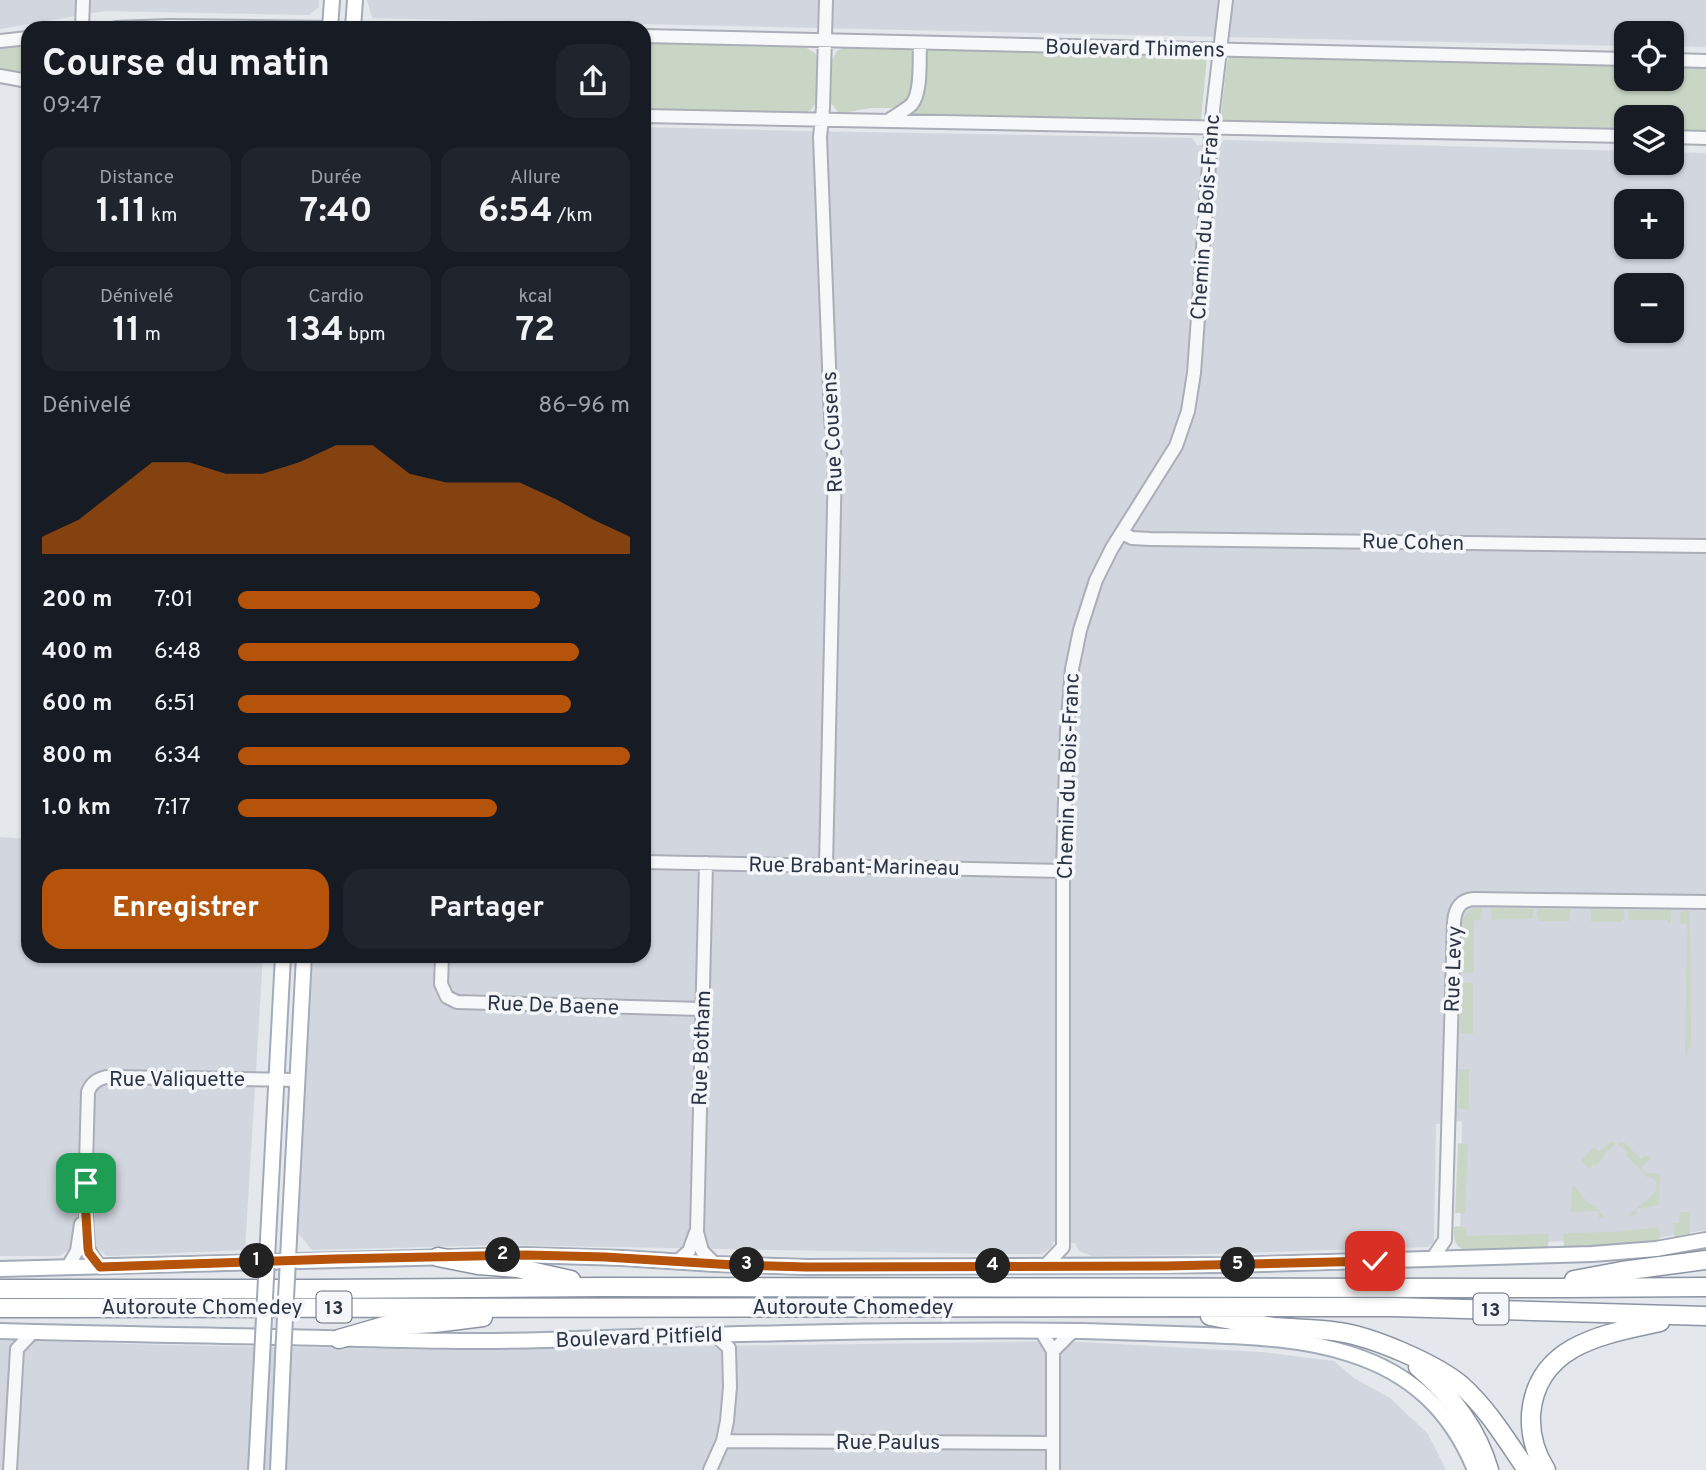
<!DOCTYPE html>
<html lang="fr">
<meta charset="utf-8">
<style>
:root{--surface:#171b24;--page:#20242c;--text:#f1f3f6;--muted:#9ea1a6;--accent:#b45309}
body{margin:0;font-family:Overpass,sans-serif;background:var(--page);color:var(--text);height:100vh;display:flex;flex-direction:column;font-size:26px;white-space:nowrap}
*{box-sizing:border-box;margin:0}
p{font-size:23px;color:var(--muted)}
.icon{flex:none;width:38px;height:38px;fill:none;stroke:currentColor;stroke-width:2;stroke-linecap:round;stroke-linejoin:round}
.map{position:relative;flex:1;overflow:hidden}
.panel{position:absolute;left:21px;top:21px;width:630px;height:942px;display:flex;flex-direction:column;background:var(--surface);border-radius:21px;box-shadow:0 2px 5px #0004}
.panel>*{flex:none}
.buttons{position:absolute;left:1614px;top:21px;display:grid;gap:14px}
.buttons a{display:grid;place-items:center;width:70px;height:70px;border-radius:14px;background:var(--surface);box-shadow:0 2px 5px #0004;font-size:35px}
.pin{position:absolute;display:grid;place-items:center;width:60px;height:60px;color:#fff;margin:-30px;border-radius:14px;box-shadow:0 4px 10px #0006}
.km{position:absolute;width:35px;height:35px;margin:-18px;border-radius:50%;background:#222;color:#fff;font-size:19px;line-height:35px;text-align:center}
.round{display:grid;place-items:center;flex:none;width:74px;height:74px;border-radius:21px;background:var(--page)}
.summary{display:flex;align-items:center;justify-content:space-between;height:119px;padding:0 21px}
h1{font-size:38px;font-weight:700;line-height:52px}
.metrics{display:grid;grid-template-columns:repeat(3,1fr);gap:10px;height:119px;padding:7px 21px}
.metrics div{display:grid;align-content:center;border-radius:18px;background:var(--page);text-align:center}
.metrics b{font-size:35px;font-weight:700}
.metrics small{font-size:19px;font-weight:400}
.metrics p{font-size:19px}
.chart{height:196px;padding:14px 21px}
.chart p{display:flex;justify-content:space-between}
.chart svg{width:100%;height:126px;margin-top:7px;fill:var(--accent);opacity:.7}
.cta{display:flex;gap:14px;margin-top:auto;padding:14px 21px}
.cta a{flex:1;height:80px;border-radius:21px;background:var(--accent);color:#fff;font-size:28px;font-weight:700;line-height:80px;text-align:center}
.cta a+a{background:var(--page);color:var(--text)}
ul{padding:0 21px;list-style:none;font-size:23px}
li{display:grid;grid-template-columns:112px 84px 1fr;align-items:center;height:52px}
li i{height:18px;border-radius:9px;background:var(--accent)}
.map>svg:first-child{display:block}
.built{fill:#d2d6de;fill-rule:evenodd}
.green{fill:#c9d6c5}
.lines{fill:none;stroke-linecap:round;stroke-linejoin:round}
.minor-casing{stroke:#a9aeb7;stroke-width:16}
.major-casing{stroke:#a3abb8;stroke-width:18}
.highway-casing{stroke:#8b94a3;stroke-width:21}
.minor{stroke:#f7f8fa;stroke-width:12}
.major{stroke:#fff;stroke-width:14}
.highway{stroke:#fff;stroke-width:18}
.major-bridge-casing{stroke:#a3abb8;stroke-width:18;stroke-linecap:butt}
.major-bridge{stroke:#fff;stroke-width:14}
.route-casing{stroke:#fff;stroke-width:14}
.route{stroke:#b45309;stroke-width:9}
.labels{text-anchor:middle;stroke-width:7;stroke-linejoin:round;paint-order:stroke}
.shield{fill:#f4f6f9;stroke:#676e7b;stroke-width:2}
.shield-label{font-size:19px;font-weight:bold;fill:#2b3445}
.street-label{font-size:21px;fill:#2b3445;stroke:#f4f6f9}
</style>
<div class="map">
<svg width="1706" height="1470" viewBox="0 0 1706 1470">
<rect width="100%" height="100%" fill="#e4e7ec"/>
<!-- built -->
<path class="built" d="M 0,0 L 319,0 L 319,7 L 309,15 L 105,11 L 0,29 Z
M 367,0 L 1706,0 L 1706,47 L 1671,46 L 1671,33 L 1626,33 L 1626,46 L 372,18 Z
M 644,127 L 803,131 L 1192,138 L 1197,145 L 1219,146 L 1224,140 L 1626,151 L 1626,163 L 1671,163 L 1671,152 L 1706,153 L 1706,1230 L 1657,1238 L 1460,1245 L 1462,1121 L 1436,1124 L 1434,1242 L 1428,1247 L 1175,1255 L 1092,1256 L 1079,1251 L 1075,1243 L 1053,1242 L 1051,1248 L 1042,1254 L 1001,1254 L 506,1245 L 312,1250 L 298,1233 L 313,956 L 644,956 ZM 1626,201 L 1671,201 L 1671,247 L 1626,247 ZM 1626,285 L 1671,285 L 1671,331 L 1626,331 Z
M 0,837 L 28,839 L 28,956 L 263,956 L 245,1250 L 107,1256 L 97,1248 L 69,1250 L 59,1256 L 0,1256 Z
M 0,1340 L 164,1345 L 446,1350 L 1062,1341 L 1261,1352 L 1334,1361 L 1354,1378 L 1390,1398 L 1428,1434 L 1446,1470 L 0,1470 Z"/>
<!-- green -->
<path class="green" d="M 644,43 L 805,47 L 815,53 L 817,59 L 816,103 L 810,111 L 804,113 L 644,109 Z
M 28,45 L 28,74 L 0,68 L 0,48 Z
M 847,46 L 1207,57 L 1201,120 L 908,115 L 899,107 L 893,108 L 871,108 L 842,113 L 838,112 L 831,103 L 832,60 L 837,51 Z
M 1231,56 L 1626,65 L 1626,79 L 1671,79 L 1671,65 L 1706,66 L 1706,132 L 1671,131 L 1671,117 L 1626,117 L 1626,130 L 1224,121 L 1221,118 L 1221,115 L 1227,62 L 1228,59 Z
M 1482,907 L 1481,919 L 1474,921 L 1474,972 L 1461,973 L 1463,919 C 1467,910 1473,908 1482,907 Z
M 1491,908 L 1533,909 L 1533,917 L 1531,919 L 1497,919 L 1492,921 Z
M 1537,909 L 1570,909 L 1570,921 L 1540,921 L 1537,917 Z
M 1591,909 L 1624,910 L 1624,918 L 1621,922 L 1591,922 Z
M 1629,910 L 1671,910 L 1671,923 L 1668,923 L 1667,920 L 1631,920 L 1628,918 Z
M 1681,911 L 1690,911 L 1691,1045 L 1687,1051 L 1687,1057 L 1685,1057 L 1687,924 L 1680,923 Z
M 1461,983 L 1473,983 L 1473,1034 L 1460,1033 Z
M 1459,1069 L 1469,1069 L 1469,1110 L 1458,1108 Z
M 1610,1142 L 1615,1142 L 1615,1146 L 1613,1146 L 1603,1156 L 1604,1158 L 1596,1165 L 1594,1164 L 1589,1169 L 1581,1160 L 1594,1147 L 1599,1152 Z
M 1619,1142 L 1624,1142 L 1641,1159 L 1646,1155 L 1650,1159 L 1641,1168 L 1646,1173 L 1660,1174 L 1659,1205 L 1636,1209 L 1636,1215 L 1628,1216 C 1637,1207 1646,1201 1656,1192 L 1656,1182 L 1650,1176 L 1648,1178 L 1626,1155 L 1628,1153 L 1622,1147 L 1619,1147 Z
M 1458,1143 L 1468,1145 L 1465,1213 L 1455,1213 Z
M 1572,1187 L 1575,1187 L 1589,1204 L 1593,1204 L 1605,1218 L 1599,1218 L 1598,1211 L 1571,1212 Z
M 1680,1212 L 1690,1212 L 1690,1233 L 1689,1235 L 1675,1238 L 1673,1225 L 1674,1223 L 1679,1223 Z
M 1458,1226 L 1466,1228 L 1467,1236 L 1549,1234 L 1548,1247 L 1464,1250 C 1453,1245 1454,1237 1454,1227 Z
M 1659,1227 L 1660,1238 L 1658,1240 L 1609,1245 L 1564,1247 L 1563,1233 L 1615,1232 Z"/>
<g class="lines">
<defs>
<path id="minor" d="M 826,0 L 823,108 L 820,137 L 831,417 L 835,463 L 826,865
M 82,28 L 83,0
M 116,28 L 169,26 L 327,28
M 644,36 L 1626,59
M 0,41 L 28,38
M 1671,60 L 1706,61
M 0,76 L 28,81
M 644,116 L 1626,136
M 889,120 C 896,115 906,110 912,104 C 922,92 919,58 920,43
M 1671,137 L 1706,138
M 1122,533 L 1132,538 L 1150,539 L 1706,546
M 644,862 L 1063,871
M 706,863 L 697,1232 L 702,1251 L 715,1264
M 442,956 L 441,984 L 447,997 L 457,1002 L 702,1009
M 1432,1259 L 1445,1240 L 1454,922 C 1455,909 1460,900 1474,899 L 1706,902
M 678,1261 L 689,1251 L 696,1232
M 1045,1266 L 1063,1247 L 1063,871 L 1067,730 L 1072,669 L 1080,630 L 1096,580 L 1112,548 L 1176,446 L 1188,411 L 1194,373 L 1213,109 L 1226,0
M 100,1267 L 88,1249 L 85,1199 L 88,1092 C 91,1083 97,1079 106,1077 L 297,1080
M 67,1268 L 77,1251 L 81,1224
M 1041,1331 L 1053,1351 L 1053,1470
M 1053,1351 L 1073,1331
M 723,1441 L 1053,1443
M 10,1470 L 17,1349 L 33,1332
M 710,1470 L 723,1441 L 727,1421 L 730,1387 L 729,1348 L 714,1334"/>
<path id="major" d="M 330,28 L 332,0
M 353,28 L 355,0
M 268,1239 L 283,956
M 289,1239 L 304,956
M 0,1269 L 525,1255 L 622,1258 L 715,1264 L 807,1267 L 1230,1265 L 1592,1254 L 1656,1249 L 1706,1240
M 0,1331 C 95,1334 190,1335 284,1337 C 371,1339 458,1343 545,1340 C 725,1334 904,1329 1083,1331 C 1124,1332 1165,1334 1206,1335 C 1255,1337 1304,1339 1350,1354 C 1411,1373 1451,1411 1475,1470
M 256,1470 L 262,1357
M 278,1470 L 283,1357"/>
<path id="highway" d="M 438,1257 L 478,1265 L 517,1268 L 571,1280
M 1574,1280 L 1622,1271 L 1706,1260
M 0,1289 L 315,1289 L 601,1287 L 1566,1288 L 1706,1287
M 0,1308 L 1393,1307 L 1706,1316
M 1210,1316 C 1232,1320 1253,1324 1274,1327 C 1296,1329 1317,1328 1339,1332 C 1373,1337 1434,1363 1461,1385 C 1488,1409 1507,1441 1527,1470
M 339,1339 L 384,1326 L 435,1323 L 483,1317
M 1418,1367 C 1451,1395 1477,1428 1489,1470
M 1546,1470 C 1535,1453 1530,1434 1531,1414 C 1537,1344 1605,1334 1660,1322"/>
</defs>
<!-- minor casing -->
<use href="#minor" class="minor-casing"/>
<!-- major casing -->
<use href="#major" class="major-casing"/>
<!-- highway casing -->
<use href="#highway" class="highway-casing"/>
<!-- minor -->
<use href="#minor" class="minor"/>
<!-- major -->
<use href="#major" class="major"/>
<!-- highway -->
<use href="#highway" class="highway"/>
<defs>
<path id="major-bridge" d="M 262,1357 L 268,1239
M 283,1357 L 289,1239"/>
</defs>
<!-- major-bridge casing -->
<use href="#major-bridge" class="major-bridge-casing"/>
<!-- major-bridge -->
<use href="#major-bridge" class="major-bridge"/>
</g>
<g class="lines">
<defs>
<path id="route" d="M 86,1183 L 85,1199 L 88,1249 L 89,1253 L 100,1267 L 335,1259 L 526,1255 L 605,1257 L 734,1265 L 807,1267 L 1166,1266 L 1375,1261"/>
</defs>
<!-- route casing -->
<use href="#route" class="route-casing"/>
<!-- route -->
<use href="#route" class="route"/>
</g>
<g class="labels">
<!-- shield labels -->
<g class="shield">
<rect x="316.5" y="1291.5" width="35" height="31" rx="5"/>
<rect x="1473.5" y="1293.5" width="35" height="31" rx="5"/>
</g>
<g class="shield-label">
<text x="334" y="1314">13</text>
<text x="1491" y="1316">13</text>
</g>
<!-- street labels -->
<g class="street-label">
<text transform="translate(1135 48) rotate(1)" y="7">Boulevard Thimens</text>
<text transform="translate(1205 217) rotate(-86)" y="7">Chemin du Bois-Franc</text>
<text transform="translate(832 432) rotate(-93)" y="7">Rue Cousens</text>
<text transform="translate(1413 542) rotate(1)" y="7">Rue Cohen</text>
<text transform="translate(1068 776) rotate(-88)" y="7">Chemin du Bois-Franc</text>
<text transform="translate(854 866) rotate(1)" y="7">Rue Brabant-Marineau</text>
<text transform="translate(1453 969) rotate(-88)" y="7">Rue Levy</text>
<text transform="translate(553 1005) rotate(2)" y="7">Rue De Baene</text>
<text transform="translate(701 1048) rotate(-88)" y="7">Rue Botham</text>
<text x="177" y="1086">Rue Valiquette</text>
<text x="202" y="1314">Autoroute Chomedey</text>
<text x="853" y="1314">Autoroute Chomedey</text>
<text transform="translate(639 1337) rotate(-2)" y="7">Boulevard Pitfield</text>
<text x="888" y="1449">Rue Paulus</text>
</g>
</g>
</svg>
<div class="buttons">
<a><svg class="icon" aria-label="locate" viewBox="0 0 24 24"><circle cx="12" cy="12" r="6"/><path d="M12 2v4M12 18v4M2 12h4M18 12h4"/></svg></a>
<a><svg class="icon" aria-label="layers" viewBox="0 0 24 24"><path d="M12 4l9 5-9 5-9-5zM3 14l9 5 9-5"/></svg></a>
<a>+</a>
<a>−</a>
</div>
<div class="pin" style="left:86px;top:1183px;background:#1e9e55"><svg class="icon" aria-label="arrive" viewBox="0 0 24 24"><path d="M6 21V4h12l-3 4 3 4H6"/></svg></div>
<div class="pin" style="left:1375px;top:1261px;background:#d93025"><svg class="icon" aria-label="check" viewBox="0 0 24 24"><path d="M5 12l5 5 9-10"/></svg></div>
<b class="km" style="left:257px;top:1261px">1</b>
<b class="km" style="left:503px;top:1255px">2</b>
<b class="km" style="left:747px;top:1265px">3</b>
<b class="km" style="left:993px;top:1266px">4</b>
<b class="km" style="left:1238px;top:1265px">5</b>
<section class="panel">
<div class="summary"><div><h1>Course du matin</h1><p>09:47</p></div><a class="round"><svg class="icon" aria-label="share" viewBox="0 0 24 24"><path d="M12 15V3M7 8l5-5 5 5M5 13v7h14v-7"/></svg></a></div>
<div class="metrics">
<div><p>Distance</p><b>1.11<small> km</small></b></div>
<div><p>Durée</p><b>7:40</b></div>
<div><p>Allure</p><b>6:54<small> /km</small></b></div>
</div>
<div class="metrics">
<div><p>Dénivelé</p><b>11<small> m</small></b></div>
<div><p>Cardio</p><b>134<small> bpm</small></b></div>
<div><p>kcal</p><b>72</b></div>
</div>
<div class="chart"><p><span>Dénivelé</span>86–96 m</p>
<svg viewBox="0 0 160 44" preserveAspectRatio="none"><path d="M0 44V38L10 32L20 22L30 12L40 12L50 16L60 16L70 12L80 6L90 6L100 16L110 19L120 19L130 19L140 25L150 32L160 38V44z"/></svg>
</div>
<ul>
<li><b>200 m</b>7:01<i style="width:77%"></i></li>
<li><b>400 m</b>6:48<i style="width:87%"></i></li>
<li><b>600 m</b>6:51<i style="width:85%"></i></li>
<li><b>800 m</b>6:34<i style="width:100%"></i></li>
<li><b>1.0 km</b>7:17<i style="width:66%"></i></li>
</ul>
<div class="cta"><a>Enregistrer</a><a>Partager</a></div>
</section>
</div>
